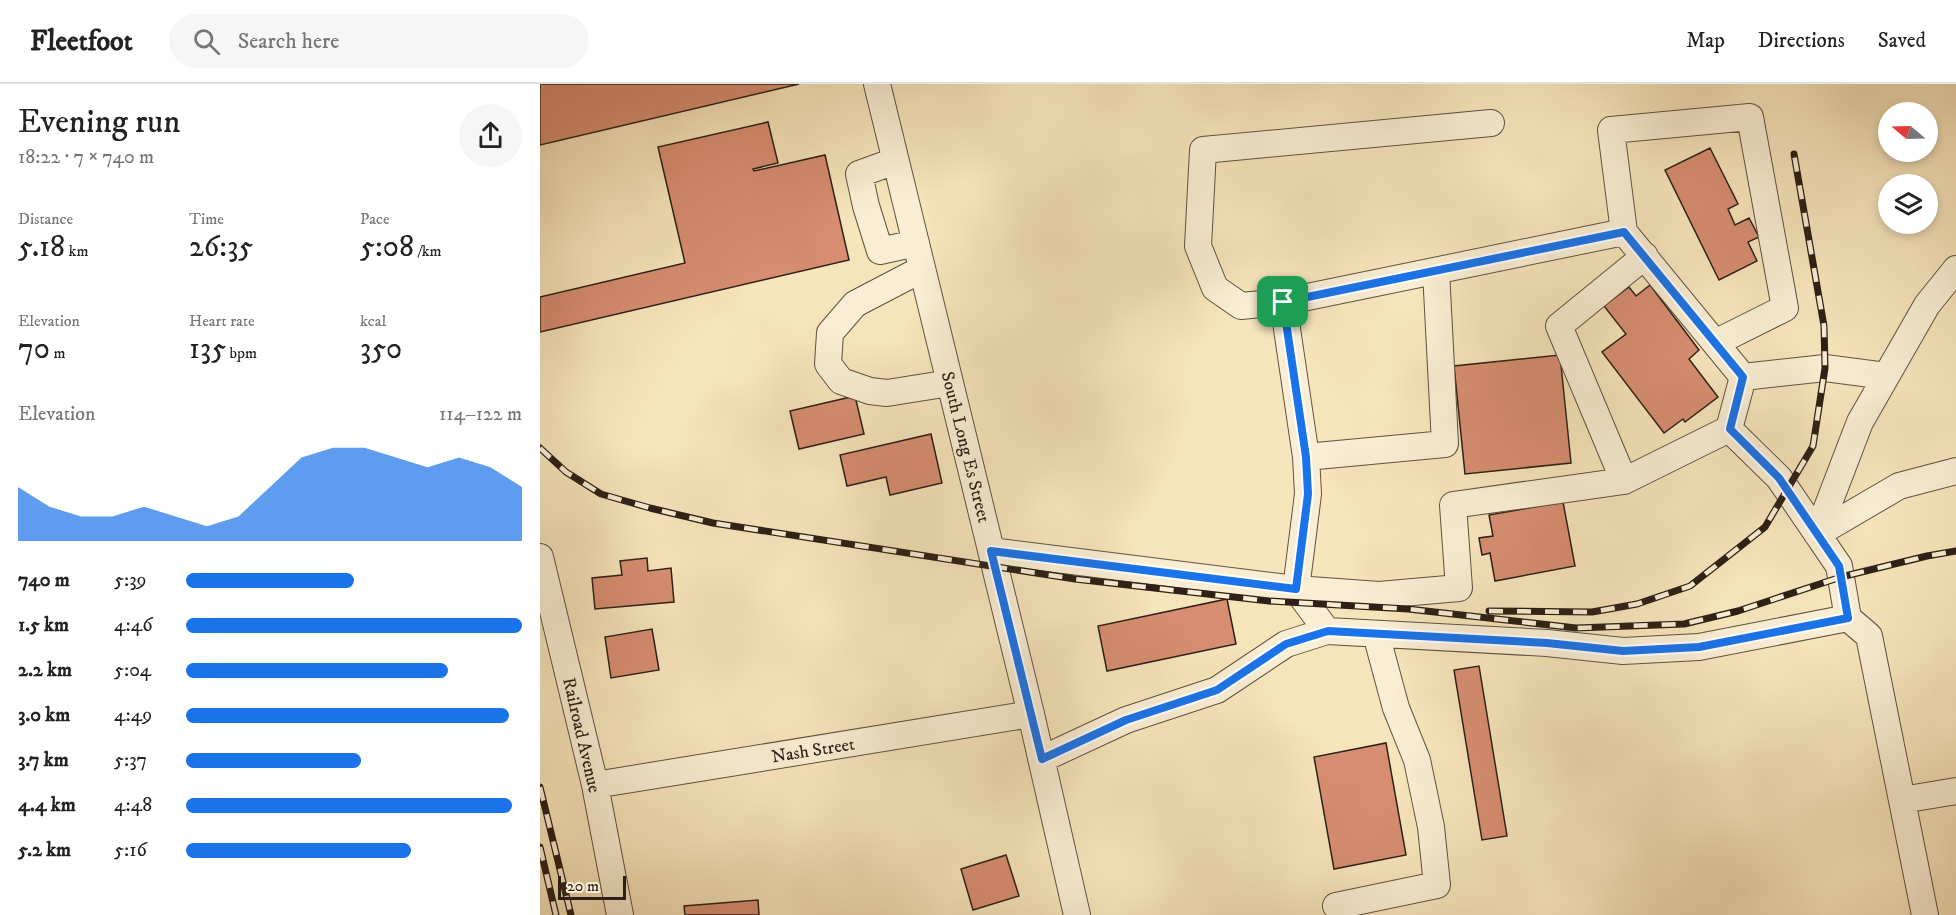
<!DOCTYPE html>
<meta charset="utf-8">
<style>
:root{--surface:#fff;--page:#f6f6f6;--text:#222;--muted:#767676;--line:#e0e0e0;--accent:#1a73e8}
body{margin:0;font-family:"IM FELL DW Pica",serif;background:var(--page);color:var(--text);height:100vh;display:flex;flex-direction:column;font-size:22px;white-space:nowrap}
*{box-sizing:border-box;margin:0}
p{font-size:20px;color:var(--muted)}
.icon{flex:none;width:33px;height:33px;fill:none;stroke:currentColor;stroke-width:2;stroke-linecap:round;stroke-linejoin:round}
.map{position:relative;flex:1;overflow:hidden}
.panel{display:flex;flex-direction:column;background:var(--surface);width:540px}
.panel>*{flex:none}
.needle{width:39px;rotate:289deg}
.fabs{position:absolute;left:1338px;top:18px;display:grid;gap:12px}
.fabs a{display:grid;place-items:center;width:60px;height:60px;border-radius:50%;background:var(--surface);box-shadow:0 3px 9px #0003;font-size:30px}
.scale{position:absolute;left:18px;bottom:15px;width:68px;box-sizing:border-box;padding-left:6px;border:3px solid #2d2016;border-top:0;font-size:16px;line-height:21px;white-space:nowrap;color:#2d2016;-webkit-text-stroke:4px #f9edd3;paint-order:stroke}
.pin{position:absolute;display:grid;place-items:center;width:51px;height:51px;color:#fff;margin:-26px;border-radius:12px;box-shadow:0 3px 9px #0006}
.round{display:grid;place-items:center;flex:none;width:63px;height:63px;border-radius:32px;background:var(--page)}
.head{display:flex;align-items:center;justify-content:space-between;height:102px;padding:0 18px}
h1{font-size:33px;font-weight:600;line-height:45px}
.metrics{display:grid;grid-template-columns:repeat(3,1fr);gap:9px;height:102px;padding:6px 18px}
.metrics div{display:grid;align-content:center}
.metrics b{font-size:30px;font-weight:600}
.metrics small{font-size:16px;font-weight:400}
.metrics p{font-size:16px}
.chart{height:168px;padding:12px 18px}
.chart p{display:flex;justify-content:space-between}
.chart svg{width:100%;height:108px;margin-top:6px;fill:var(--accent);opacity:.7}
ul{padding:0 18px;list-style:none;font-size:20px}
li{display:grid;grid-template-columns:96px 72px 1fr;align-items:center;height:45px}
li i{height:15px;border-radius:8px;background:var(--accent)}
header{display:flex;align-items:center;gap:36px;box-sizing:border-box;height:84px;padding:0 30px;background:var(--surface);border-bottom:2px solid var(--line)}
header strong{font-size:28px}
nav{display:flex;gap:33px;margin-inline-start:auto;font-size:21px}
.search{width:420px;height:54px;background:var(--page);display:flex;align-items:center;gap:15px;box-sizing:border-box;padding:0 21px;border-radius:33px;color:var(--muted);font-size:22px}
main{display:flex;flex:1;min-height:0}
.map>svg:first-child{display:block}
.building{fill:#d68d71;stroke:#2d2016;stroke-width:1.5}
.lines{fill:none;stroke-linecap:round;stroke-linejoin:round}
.minor-casing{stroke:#5f513f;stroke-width:28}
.minor{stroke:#f9edd3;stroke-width:26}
.rail-casing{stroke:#2d2016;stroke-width:7}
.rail{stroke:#f9edd3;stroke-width:4.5;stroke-dasharray:14;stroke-linecap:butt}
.route-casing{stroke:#fff;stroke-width:12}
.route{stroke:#1a73e8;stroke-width:8}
.labels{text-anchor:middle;stroke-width:5;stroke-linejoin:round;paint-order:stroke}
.street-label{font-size:18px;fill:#2d2016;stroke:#f9edd3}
</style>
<header>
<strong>Fleetfoot</strong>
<div class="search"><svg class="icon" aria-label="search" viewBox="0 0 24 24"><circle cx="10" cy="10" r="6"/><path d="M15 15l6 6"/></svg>Search here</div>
<nav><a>Map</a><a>Directions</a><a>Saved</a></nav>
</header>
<main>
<section class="panel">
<div class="head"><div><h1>Evening run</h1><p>18:22 · 7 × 740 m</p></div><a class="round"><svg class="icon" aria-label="share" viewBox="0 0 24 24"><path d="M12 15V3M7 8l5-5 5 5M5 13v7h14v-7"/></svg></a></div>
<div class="metrics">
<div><p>Distance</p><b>5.18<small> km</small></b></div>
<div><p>Time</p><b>26:35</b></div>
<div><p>Pace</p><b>5:08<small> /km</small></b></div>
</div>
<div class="metrics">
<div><p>Elevation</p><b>70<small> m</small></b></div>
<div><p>Heart rate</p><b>135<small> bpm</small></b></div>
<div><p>kcal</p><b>350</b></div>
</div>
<div class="chart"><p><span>Elevation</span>114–122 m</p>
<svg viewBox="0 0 160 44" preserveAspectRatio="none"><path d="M0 44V22L10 30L20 34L30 34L40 30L50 34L60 38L70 34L80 22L90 10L100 6L110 6L120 10L130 14L140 10L150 14L160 22V44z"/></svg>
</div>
<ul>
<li><b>740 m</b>5:39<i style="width:50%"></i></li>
<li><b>1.5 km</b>4:46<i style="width:100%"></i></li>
<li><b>2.2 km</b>5:04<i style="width:78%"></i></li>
<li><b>3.0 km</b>4:49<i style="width:96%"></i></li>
<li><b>3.7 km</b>5:37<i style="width:52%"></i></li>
<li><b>4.4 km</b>4:48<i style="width:97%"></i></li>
<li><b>5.2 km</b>5:16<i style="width:67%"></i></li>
</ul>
</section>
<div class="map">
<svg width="1416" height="831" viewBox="0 0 1416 831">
<rect width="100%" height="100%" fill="#f6e4bb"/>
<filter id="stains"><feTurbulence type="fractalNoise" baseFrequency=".00333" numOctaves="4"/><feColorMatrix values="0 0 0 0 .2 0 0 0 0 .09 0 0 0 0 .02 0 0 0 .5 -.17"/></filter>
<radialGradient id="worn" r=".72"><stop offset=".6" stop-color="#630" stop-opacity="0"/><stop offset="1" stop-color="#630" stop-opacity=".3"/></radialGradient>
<!-- building -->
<path class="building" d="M 0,0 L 259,0 L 0,61 Z
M 228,38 L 238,79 L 213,85 L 214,87 L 285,71 L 309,176 L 0,248 L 0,213 L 145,179 L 118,63 Z
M 1170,64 L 1198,120 L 1188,125 L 1195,141 L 1209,134 L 1219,153 L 1208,158 L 1217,177 L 1179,196 L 1125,86 Z
M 1110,201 L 1159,266 L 1149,275 L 1178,313 L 1145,338 L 1143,335 L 1124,349 L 1062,268 L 1086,250 L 1064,222 L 1089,203 L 1096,212 Z
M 1020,271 L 1031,379 L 925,390 L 914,282 Z
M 315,312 L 324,350 L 259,365 L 250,327 Z
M 391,350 L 402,399 L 350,411 L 346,393 L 307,402 L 300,371 Z
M 1023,418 L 1035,482 L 955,497 L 950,469 L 942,471 L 939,454 L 953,452 L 949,431 Z
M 107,474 L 108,487 L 131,484 L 134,518 L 55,525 L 52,494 L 82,491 L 80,477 Z
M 687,515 L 696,560 L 567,587 L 558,542 Z
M 112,545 L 119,586 L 71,594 L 65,553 Z
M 939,582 L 967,752 L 942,756 L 914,586 Z
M 846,659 L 866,771 L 794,785 L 774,673 Z
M 466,771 L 479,812 L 433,826 L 421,785 Z
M 218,816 L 219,831 L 145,831 L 144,822 Z"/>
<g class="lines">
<defs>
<path id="minor" d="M 337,0 L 491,630 L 537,831
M 355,77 L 319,90 L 326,122 L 340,167 L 376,159
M 1084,148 L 1071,46 L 1210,33 L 1245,224 L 1175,259
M 382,185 L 315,220 L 290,249 L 288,280 L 301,297 L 330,307 L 347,309 L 410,299
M 743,218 L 701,222 L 675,204 L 658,162 L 663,66 L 951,39
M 1203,293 L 1285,284 L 1346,292
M 1189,345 L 1203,293 L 1084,148 L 743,218 L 766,373 L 768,410 L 756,505 L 839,511 L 919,504 L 913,421 L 1084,397 L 1189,345 L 1239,394 L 1299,482 L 1308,534
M 766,373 L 905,360 L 896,187
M 1084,397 L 1019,242 L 1105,172
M 1277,450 L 1320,338 L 1387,221 L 1416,185
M 1277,450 L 1359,402 L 1416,387
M 451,467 L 756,505 L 787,547
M 0,473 L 55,701 L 80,831
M 502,675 L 586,636 L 677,606 L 746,560 L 787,547 L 1007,559 L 1083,567 L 1159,563 L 1308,534 L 1329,552 L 1385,831
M 55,701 L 491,630
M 1362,716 L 1416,707
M 796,822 L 897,801 L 891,743 L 877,676 L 856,624 L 836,550"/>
</defs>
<!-- minor casing -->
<use href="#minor" class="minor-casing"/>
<!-- minor -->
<use href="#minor" class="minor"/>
<defs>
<path id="rail" d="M 0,364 L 26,388 L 61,410 L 110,424 L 173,439 L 535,495 L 729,517 L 868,525 L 1036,544 L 1144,540 L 1198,527 L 1301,493 L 1387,472 L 1416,467
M 949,527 L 1052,528 L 1097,520 L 1150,502 L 1225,443 L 1273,362 L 1285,284 L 1284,242 L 1254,70
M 0,703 L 31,831
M 0,763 L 16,831"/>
</defs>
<!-- rail casing -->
<use href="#rail" class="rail-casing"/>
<!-- rail -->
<use href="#rail" class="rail"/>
</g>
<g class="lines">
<defs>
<path id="route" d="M 1084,148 L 1203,293 L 1190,345 L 1239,394 L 1299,482 L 1308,534 L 1159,563 L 1083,567 L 1007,559 L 788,547 L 746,560 L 677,606 L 586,636 L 502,675 L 451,467 L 756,505 L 768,410 L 766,373 L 743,218 Z"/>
</defs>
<!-- route casing -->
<use href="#route" class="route-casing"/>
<!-- route -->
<use href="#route" class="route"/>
</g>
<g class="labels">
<!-- street labels -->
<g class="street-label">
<text transform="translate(426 363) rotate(76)" y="6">South Long Es Street</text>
<text transform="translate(42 651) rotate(77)" y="6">Railroad Avenue</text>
<text transform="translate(273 666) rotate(-9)" y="6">Nash Street</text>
</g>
</g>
<rect width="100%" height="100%" filter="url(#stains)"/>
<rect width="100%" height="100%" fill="url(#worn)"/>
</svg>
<div class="fabs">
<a><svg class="needle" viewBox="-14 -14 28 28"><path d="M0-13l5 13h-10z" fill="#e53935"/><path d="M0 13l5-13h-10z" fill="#767676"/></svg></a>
<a><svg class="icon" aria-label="layers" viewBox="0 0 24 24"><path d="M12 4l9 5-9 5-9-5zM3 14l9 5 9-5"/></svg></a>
</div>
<div class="scale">20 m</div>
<div class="pin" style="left:743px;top:218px;background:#1e9e55"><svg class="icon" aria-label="arrive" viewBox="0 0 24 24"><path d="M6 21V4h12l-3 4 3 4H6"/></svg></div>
</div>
</main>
